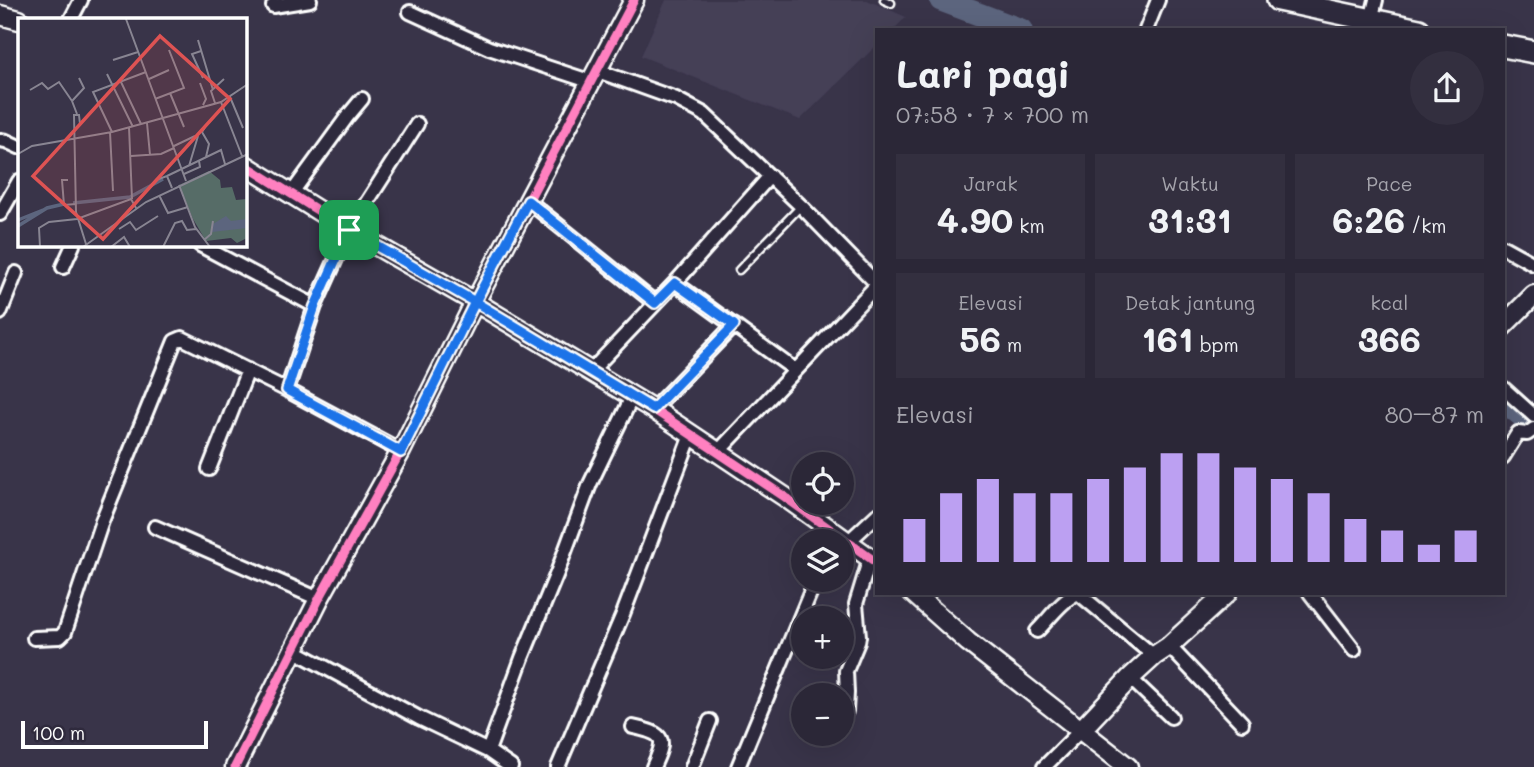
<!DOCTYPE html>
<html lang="id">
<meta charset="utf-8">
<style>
:root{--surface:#2b2737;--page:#332f3f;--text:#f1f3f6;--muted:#a6a5ad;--line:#474452;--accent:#bca0f2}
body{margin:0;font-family:Mali,sans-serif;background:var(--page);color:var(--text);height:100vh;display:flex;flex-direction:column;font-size:26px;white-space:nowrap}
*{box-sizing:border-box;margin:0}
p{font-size:23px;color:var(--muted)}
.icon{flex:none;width:38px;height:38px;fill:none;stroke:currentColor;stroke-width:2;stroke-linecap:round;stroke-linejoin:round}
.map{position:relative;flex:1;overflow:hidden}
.drawer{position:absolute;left:875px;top:28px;width:630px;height:567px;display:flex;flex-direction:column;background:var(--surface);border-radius:0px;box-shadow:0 7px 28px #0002,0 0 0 2px var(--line)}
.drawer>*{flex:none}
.buttons{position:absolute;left:791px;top:452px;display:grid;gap:14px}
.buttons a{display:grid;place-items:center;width:63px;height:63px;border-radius:50%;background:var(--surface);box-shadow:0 7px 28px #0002,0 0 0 2px var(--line);font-size:35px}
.scale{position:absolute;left:21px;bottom:18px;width:187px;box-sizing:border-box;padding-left:7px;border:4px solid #fff;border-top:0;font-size:19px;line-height:24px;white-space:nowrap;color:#fff;-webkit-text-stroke:5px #2f2a3d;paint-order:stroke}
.pin{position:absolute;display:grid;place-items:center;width:60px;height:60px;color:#fff;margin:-30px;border-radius:14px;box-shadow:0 4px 10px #0006}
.round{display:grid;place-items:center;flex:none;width:74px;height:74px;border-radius:37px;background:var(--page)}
.overview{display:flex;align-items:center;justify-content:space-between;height:119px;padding:0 21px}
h1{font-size:38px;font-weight:700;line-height:52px}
.figures{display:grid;grid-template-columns:repeat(3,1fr);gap:10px;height:119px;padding:7px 21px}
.figures div{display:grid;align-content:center;border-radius:0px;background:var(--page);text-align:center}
.figures b{font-size:35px;font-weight:700}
.figures small{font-size:19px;font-weight:400}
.figures p{font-size:19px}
.chart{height:196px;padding:14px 21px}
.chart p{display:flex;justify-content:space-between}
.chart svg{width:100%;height:126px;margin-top:7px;stroke:var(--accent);stroke-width:6}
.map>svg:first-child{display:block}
.built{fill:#453f57}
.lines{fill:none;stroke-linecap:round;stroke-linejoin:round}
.river{stroke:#5c657e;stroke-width:23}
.lane-casing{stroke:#fff;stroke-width:11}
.street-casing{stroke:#fff;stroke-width:18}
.secondary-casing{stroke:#fff;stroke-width:23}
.highway-casing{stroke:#fff;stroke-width:26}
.lane{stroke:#2f2a3d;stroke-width:6}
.street{stroke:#2f2a3d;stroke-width:12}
.secondary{stroke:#2f2a3d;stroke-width:18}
.highway{stroke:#2f2a3d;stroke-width:21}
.cycleway-casing{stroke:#2f2a3d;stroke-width:13}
.cycleway{stroke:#ff80c0;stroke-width:9}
.route-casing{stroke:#fff;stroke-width:14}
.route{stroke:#1a73e8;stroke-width:9}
.inset-river{fill:none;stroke:#5c657e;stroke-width:3.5}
.inset-road{fill:none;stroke:#888592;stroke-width:2}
.view{fill:#de5353;fill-opacity:0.15;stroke:#de5353;stroke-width:3.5}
.inset-edge{fill:none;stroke:#fff;stroke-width:3.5}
</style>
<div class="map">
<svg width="1534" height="767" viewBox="0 0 1534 767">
<rect width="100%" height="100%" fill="#393449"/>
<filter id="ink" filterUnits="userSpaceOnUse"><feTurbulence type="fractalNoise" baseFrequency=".0143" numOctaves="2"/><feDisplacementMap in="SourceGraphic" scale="14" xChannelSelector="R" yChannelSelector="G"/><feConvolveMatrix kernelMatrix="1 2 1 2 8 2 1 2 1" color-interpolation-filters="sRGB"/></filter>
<g filter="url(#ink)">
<!-- built -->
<path class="built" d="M 666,0 L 867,0 L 906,17 L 893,30 L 877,30 L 877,45 L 800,120 L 641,56 Z"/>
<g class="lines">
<!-- river -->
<path class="river" d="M 941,0 L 1021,30
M 1503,400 L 1534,426"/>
<defs>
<path id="lane" d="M 884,0 L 891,3
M 739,270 L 801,206"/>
<path id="street" d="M 273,6 L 310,0
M 410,12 L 489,48 L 592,82
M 71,19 L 81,0
M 1371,20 L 1376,0
M 1146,30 L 1158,0
M 598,71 L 676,99 L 704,114 L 801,206 L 877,284
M 0,140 L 6,141 L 19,147
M 291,194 L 347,117 L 362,99
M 528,201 L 655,303
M 0,214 L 19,181
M 200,245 L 315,306
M 1503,247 L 1534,264
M 63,267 L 73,245
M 675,283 L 795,370
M 0,313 L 16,273
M 591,371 L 675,283 L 770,176
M 1503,388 L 1534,416
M 287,390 L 315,306 L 349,230 L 417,124
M 653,409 L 734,325
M 717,453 L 877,285
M 1503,457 L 1518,433 L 1527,434 L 1534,429
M 209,469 L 248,370
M 155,527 L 319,599
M 849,541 L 877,515
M 1310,593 L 1354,650
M 1037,631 C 1049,619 1062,600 1078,593 L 1154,656
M 34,638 L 60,637 L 65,632 L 102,521 L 175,341 L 182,338 L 287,390 L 401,451
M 1169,646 L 1242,723
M 293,650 L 419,718 L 488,751 L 511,767
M 1130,678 L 1171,717
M 846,711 L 847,693 L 846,671 L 858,642 L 859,636 L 856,604 L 870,558
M 633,727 C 666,734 666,739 653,767
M 488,751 L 522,658 L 557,573 L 590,484 L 632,397
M 558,767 L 623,614 L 691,435
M 692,767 L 710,721
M 738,767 L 816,579
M 1044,767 L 1080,731"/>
<path id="secondary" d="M 0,15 L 19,20
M 245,165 L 349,230 L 475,302 L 653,409 L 785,497 L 877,563
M 1503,326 L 1534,295
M 913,593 L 968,642 L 1128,767
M 1080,731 L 1130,678 L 1154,656 L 1169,646 L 1227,593
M 235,767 L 319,599 L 401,451 L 475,302 L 634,0"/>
<path id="highway" d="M 1278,0 L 1419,30
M 1503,46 L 1534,52"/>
</defs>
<!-- lane casing -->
<use href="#lane" class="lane-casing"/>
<!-- street casing -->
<use href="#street" class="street-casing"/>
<!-- secondary casing -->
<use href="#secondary" class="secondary-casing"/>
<!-- highway casing -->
<use href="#highway" class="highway-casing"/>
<!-- lane -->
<use href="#lane" class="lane"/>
<!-- street -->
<use href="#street" class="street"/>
<!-- secondary -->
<use href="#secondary" class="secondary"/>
<!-- highway -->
<use href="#highway" class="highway"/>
<defs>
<path id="cycleway" d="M 245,165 L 349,230 L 475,302 L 653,409 L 785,497 L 877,563
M 235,767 L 319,599 L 401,451 L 475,302 L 634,0"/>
</defs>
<!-- cycleway casing -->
<use href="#cycleway" class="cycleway-casing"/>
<!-- cycleway -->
<use href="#cycleway" class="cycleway"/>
</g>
</g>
<g class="lines" filter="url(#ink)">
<defs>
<path id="route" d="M 349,230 L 315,306 L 287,390 L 401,452 L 475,302 L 653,409 L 734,325 L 675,283 L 655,303 L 528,201 L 475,302 L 349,230"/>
</defs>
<!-- route casing -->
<use href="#route" class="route-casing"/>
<!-- route -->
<use href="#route" class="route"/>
</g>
<!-- overview -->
<g transform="translate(18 18)">
<rect width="229" height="229" fill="#393449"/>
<path d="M 191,153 L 202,162 L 203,170 L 214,169 L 218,182 L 229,181 L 229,220 L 219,225 L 213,220 L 188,223 L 175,201 L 161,167 Z" fill="#566c67"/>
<path d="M 208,198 L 213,203 L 229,201 L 229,210 L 194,214 L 195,206 Z" fill="#5c657e"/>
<path class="inset-river" d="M 55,185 L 112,179 L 145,161M 0,202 L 25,192M 0,208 L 29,190 L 46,186"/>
<path class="inset-road" d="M 108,1 L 168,163M 180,22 L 195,72M 183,33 L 174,36 L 185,60M 95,42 L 120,34M 89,56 L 115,109M 131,61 L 151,52M 103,64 L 123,106M 182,65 L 188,81 L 185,87M 12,72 L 24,65 L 30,71 L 41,64 L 54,83M 152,75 L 166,109M 212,79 L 225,110M 137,81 L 166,70 L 151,32M 203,84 L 224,138M 197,85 L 193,73 L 206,61M 59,96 L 54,83 L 66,70 L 61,60M 129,105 L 132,137M 62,106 L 61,97 L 56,97 L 58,194 L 68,226M 111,109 L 114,181M 92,114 L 95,173M 94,114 L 75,74 L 128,54M 156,128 L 177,118M 0,136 L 14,128 L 94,114 L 203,84 L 230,66M 113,138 L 143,136 L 156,130M 188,139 L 191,126 L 184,114 L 189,106M 171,148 L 180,118M 166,156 L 182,149 L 181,143M 149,158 L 203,132 L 207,146M 50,162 L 44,162 L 46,187 L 58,186M 138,162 L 149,158 L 154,170M 161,167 L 177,209 L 192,229M 141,177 L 150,195 L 170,189M 101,211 L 112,204 L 118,212 L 140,198M 186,222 L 193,216 L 195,203M 22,229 L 21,210 L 31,204 L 59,201 L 113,181 L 118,190M 65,229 L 128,184 L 230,136M 93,229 L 106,219 L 112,229M 145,229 L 157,205 L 164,203 L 169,212 L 178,211"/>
<path class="view" d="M 142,18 L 212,81 L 85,221 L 15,158 Z"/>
<rect width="229" height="229" class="inset-edge"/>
</g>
</svg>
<div class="buttons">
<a><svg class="icon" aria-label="locate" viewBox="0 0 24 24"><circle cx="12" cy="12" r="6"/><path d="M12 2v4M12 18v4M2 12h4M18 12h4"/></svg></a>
<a><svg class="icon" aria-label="layers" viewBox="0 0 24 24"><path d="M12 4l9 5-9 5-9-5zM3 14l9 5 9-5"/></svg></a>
<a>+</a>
<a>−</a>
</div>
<div class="scale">100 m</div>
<div class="pin" style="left:349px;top:230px;background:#1e9e55"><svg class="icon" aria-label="arrive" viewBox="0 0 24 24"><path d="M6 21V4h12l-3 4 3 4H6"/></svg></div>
<section class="drawer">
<div class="overview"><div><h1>Lari pagi</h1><p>07:58 · 7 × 700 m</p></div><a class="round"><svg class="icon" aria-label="share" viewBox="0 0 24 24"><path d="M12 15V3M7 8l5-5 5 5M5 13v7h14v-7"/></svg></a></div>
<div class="figures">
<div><p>Jarak</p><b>4.90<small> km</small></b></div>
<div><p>Waktu</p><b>31:31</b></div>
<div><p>Pace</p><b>6:26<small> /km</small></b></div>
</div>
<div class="figures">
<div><p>Elevasi</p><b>56<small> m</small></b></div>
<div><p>Detak jantung</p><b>161<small> bpm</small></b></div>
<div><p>kcal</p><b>366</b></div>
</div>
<div class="chart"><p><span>Elevasi</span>80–87 m</p>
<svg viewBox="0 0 160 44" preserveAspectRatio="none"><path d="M5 44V29M15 44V20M25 44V15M35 44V20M45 44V20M55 44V15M65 44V11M75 44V6M85 44V6M95 44V11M105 44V15M115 44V20M125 44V29M135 44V33M145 44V38M155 44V33"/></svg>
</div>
</section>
</div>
